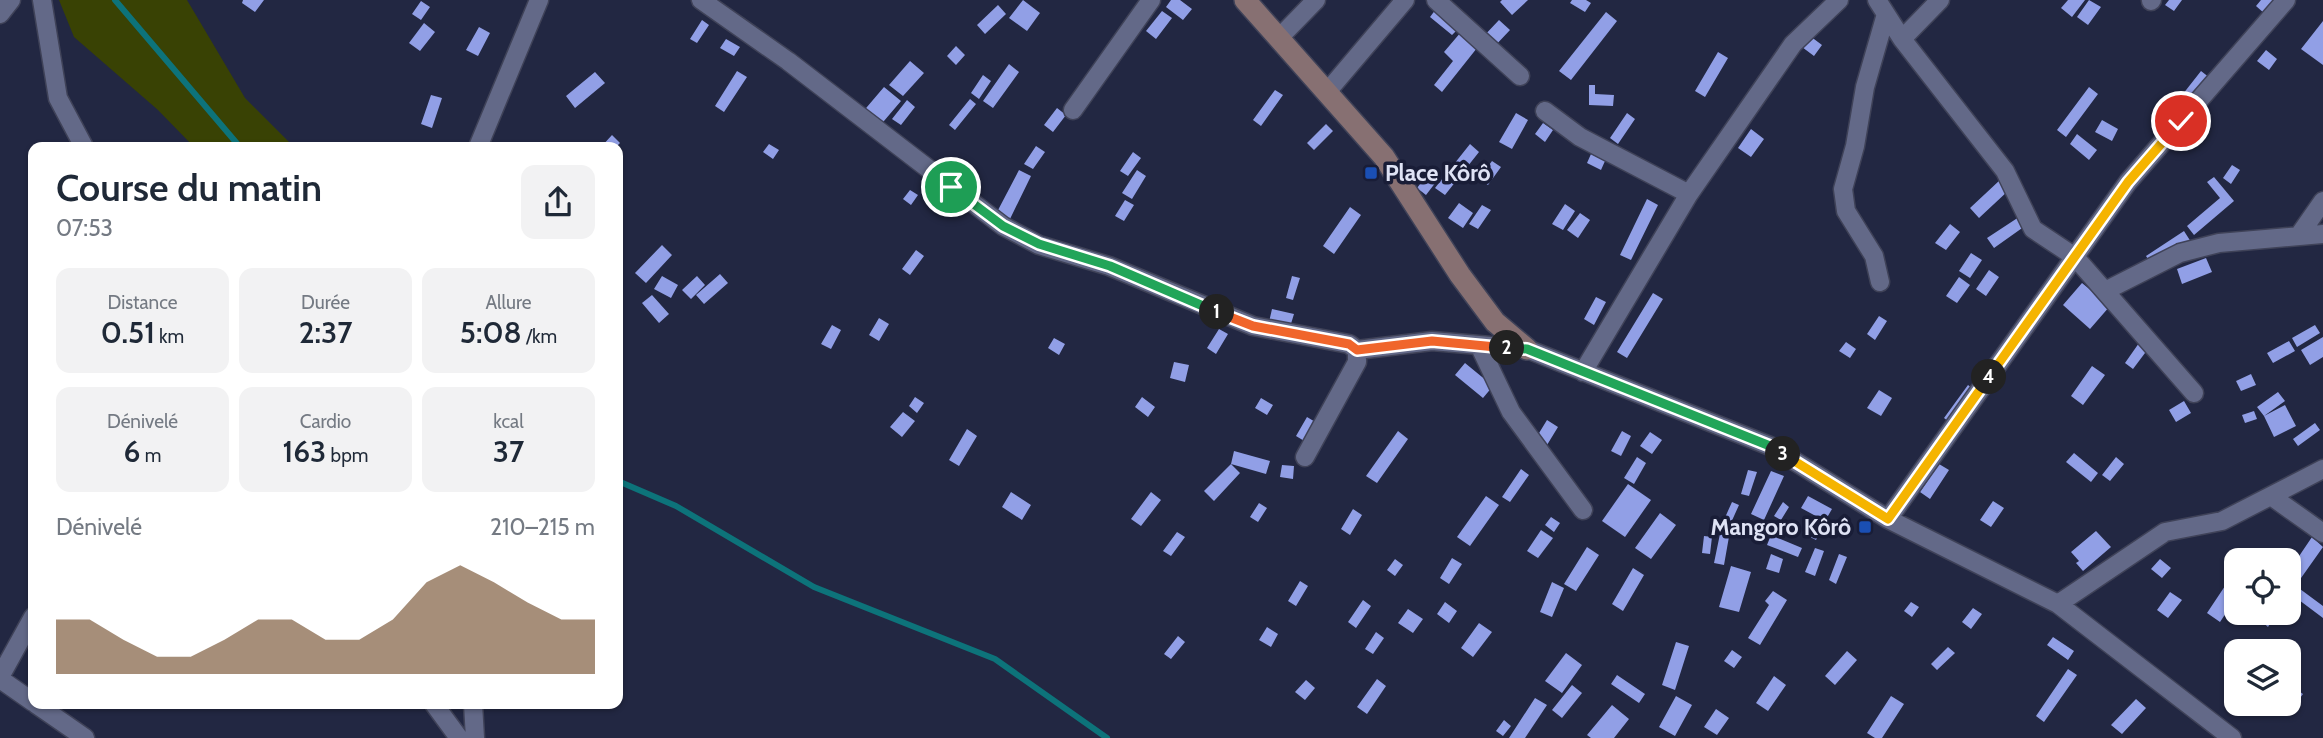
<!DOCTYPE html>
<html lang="fr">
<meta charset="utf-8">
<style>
:root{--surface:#fff;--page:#f2f2f3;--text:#1f2937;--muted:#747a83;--accent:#815f41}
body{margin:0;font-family:Cabin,sans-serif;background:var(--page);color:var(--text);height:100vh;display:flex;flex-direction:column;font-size:26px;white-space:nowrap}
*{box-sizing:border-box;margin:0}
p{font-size:23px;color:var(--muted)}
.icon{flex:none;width:38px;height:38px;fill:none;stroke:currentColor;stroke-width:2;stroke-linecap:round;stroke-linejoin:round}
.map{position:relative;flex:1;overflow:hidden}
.sheet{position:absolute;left:28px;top:142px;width:595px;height:567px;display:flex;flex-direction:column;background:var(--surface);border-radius:14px;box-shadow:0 2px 5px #0004}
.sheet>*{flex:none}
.buttons{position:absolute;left:2224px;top:548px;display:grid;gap:14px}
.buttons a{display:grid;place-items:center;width:77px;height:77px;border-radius:14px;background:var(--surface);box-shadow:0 2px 5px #0004;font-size:35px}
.pin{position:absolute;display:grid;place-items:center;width:60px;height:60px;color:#fff;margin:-30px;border:4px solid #fff;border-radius:50%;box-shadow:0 2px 7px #0007}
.km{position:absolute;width:35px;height:35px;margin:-18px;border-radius:50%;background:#222;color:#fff;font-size:19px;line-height:35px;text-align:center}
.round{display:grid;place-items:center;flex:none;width:74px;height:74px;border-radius:14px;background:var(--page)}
.head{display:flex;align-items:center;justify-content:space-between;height:119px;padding:0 28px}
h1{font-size:38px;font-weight:600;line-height:52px}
.stats{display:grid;grid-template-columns:repeat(3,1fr);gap:10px;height:119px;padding:7px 28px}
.stats div{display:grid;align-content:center;border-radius:14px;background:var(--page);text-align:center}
.stats b{font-size:30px;font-weight:600}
.stats small{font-size:19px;font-weight:400}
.stats p{font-size:19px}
.chart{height:196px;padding:14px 28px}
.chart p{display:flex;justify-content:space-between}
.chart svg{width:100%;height:126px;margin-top:7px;fill:var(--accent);opacity:.7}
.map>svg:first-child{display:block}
.green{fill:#394204}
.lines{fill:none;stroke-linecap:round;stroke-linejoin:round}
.stream{stroke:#0d737a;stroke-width:6}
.building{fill:#919fe6}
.street-casing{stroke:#3f4258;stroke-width:21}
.secondary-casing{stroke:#3f4258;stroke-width:24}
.street{stroke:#636988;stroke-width:18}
.secondary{stroke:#877072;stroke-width:21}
.split-1-casing{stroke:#fff;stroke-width:14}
.split-2-casing{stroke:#fff;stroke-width:14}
.split-3-casing{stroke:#fff;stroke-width:14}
.split-4-casing{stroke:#fff;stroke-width:14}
.split-5-casing{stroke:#fff;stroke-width:14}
.split-1{stroke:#22a559;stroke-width:9}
.split-2{stroke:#f0652b;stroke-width:9}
.split-3{stroke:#22a559;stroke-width:9}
.split-4{stroke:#f5b400;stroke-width:9}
.split-5{stroke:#f5b400;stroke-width:9}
.transit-dot{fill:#1a4fb4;stroke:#191d37;stroke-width:2.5}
.labels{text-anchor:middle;stroke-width:7;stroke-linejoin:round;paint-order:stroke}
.poi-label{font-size:23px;font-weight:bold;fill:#dfe3f5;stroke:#191d37;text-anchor:start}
</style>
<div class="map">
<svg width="2323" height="738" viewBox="0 0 2323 738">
<rect width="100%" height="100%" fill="#222742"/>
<!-- green -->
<path class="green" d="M 59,0 L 187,0 L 245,98 L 294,147 L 194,147 L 158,110 L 74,37 Z"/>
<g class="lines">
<!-- stream -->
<path class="stream" d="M 115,0 L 240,147
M 618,481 L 676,506 L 814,587 L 995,659 L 1107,738"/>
</g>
<!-- building -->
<path class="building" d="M 243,0 L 264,0 L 255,12 L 242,3 Z
M 1023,0 L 1040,13 L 1027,31 L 1009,18 Z
M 1171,0 L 1180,0 L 1192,9 L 1183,20 L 1166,7 Z
M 1502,0 L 1528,0 L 1512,15 L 1500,2 Z
M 1572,0 L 1586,0 L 1591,3 L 1585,12 L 1570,3 Z
M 2068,0 L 2085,0 L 2072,17 L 2061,8 Z
M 2089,0 L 2101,7 L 2088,25 L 2077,17 Z
M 2169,0 L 2182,0 L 2174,11 L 2165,5 Z
M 2261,0 L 2277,0 L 2265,14 L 2256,6 Z
M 421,1 L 430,7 L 421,20 L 412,14 Z
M 998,5 L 1006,14 L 985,34 L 977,25 Z
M 1436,9 L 1459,28 L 1452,35 L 1430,17 Z
M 1162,11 L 1172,18 L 1156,39 L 1146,31 Z
M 1606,12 L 1617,21 L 1571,80 L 1559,71 Z
M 702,20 L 709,25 L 697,43 L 690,39 Z
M 1499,20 L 1510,30 L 1493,48 L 1482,38 Z
M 2323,21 L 2323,65 L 2301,49 Z
M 424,23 L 435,32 L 420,51 L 409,43 Z
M 479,27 L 490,33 L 478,56 L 466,50 Z
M 1461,32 L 1477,48 L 1442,92 L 1434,85 L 1453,61 L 1444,52 Z
M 1810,36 L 1822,45 L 1814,56 L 1802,47 Z
M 726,39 L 740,47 L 734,56 L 720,48 Z
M 956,46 L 965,55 L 956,65 L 947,56 Z
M 2266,50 L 2277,59 L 2269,70 L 2257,61 Z
M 1718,52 L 1728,58 L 1705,97 L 1695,91 Z
M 910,61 L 924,73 L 903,96 L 889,85 Z
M 1009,64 L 1019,72 L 993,108 L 983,101 Z
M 737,71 L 747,77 L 724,112 L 715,106 Z
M 2201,71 L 2210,78 L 2177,121 L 2168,113 Z
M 595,72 L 605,83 L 575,108 L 566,96 Z
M 983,75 L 991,81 L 979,99 L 971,93 Z
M 1589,85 L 1595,85 L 1595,94 L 1614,95 L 1613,106 L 1589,105 Z
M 884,87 L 901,101 L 878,128 L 861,114 Z
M 2089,87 L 2098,94 L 2066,137 L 2057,130 Z
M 1275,90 L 1283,95 L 1261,126 L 1253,120 Z
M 431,95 L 442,98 L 432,128 L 421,124 Z
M 970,99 L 976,104 L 955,130 L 949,125 Z
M 907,100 L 915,107 L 901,125 L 892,119 Z
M 1057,108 L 1066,115 L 1053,132 L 1044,125 Z
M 1516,113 L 1528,120 L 1512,149 L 1499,142 Z
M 1627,113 L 1635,119 L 1618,144 L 1610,138 Z
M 2102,120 L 2118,129 L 2112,141 L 2095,132 Z
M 1543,123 L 1553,130 L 1545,142 L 1535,134 Z
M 1326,124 L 1333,131 L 1314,150 L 1307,143 Z
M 1751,129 L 1764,139 L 1751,157 L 1738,148 Z
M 2077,134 L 2097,150 L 2089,160 L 2070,144 Z
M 612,135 L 620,143 L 616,147 L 601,147 Z
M 769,144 L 779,150 L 773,159 L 763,152 Z
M 1470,144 L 1479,152 L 1445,195 L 1435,188 Z
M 1036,146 L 1045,152 L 1033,169 L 1024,164 Z
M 1133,152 L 1141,158 L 1128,176 L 1120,171 Z
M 1591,154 L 1605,161 L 1601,170 L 1587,163 Z
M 1492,161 L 1501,167 L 1488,185 L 1479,179 Z
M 2232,165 L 2240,170 L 2231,184 L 2223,178 Z
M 1019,170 L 1031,176 L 1010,219 L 997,212 Z
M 1137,170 L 1146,176 L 1132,199 L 1122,193 Z
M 1427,175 L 1436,182 L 1426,195 L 1417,188 Z
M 2214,177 L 2234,201 L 2194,235 L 2187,226 L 2220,198 L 2207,182 Z
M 2000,180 L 2009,190 L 1979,218 L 1970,208 Z
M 910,190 L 918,195 L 911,205 L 903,199 Z
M 1647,199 L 1658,205 L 1631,260 L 1620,255 Z
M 1125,200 L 1134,205 L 1124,221 L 1115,216 Z
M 1459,203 L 1473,213 L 1463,228 L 1448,218 Z
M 1565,204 L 1575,211 L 1563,230 L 1552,224 Z
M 1482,205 L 1491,210 L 1478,229 L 1469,224 Z
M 1350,207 L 1361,215 L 1334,254 L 1323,246 Z
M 1580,213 L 1590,220 L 1578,238 L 1567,230 Z
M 2019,217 L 2025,226 L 1994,248 L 1987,238 Z
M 1950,224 L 1960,232 L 1946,250 L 1935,243 Z
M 2184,231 L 2191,242 L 2153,267 L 2146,256 Z
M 662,245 L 672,255 L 646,283 L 635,273 Z
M 916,250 L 924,256 L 910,275 L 902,269 Z
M 1971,253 L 1982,260 L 1970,278 L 1959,271 Z
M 2206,258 L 2212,272 L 2182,284 L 2177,269 Z
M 1989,270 L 1999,277 L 1986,296 L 1976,289 Z
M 720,274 L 728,283 L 704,304 L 696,295 Z
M 662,276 L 678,285 L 671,298 L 654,289 Z
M 697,276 L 705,285 L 691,299 L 682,290 Z
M 1292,276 L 1300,278 L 1293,300 L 1286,298 Z
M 1959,277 L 1970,285 L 1957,303 L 1946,296 Z
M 2082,283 L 2110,306 L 2090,329 L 2063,305 Z
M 1653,293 L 1663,299 L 1627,358 L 1617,352 Z
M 652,295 L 669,314 L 659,323 L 642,303 Z
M 1596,297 L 1606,302 L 1594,325 L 1584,319 Z
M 1272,309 L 1294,314 L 1290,327 L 1269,322 Z
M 1879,316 L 1887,321 L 1875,340 L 1867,334 Z
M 879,318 L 889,324 L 879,341 L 869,335 Z
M 832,325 L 841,330 L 831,349 L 821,344 Z
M 2315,325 L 2320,333 L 2297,347 L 2292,338 Z
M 1219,329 L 1228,334 L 1216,354 L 1207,348 Z
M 2323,337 L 2323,357 L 2310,365 L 2301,350 Z
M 1054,338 L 1065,344 L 1059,355 L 1048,348 Z
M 2289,341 L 2295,351 L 2273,363 L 2267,353 Z
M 1846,342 L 1856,349 L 1850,358 L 1839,351 Z
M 2139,343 L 2148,349 L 2133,369 L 2125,363 Z
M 1174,362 L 1189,365 L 1185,382 L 1170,378 Z
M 1465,363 L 1493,386 L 1483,398 L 1455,375 Z
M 2092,366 L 2105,375 L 2083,405 L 2071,396 Z
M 2251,374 L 2256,385 L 2241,391 L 2236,381 Z
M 1968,385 L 1977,392 L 1953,425 L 1944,418 Z
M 1879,390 L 1892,398 L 1881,416 L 1867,408 Z
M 2278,392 L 2285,401 L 2264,416 L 2257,407 Z
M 915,397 L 924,403 L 917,413 L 909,406 Z
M 1142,397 L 1155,407 L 1148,417 L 1135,407 Z
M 1261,398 L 1273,405 L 1267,415 L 1255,408 Z
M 2184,401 L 2191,413 L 2176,422 L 2169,410 Z
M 2285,405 L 2296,426 L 2274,437 L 2264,416 Z
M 2254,411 L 2257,419 L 2245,423 L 2242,415 Z
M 903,412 L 915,421 L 902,437 L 890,427 Z
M 1307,417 L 1317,423 L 1306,442 L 1296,436 Z
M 1547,420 L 1558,427 L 1547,445 L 1536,438 Z
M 2315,423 L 2320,430 L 2298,446 L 2293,439 Z
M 967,429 L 977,436 L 959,466 L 949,460 Z
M 1398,431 L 1408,439 L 1377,483 L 1366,476 Z
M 1622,431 L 1631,436 L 1621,456 L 1611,451 Z
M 1650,432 L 1662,440 L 1652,454 L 1640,446 Z
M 1234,451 L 1270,461 L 1266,474 L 1231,464 L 1240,473 L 1214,501 L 1204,491 L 1231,464 Z
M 2074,453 L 2098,473 L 2091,482 L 2066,462 Z
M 1637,457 L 1646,463 L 1634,484 L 1624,478 Z
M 2116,457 L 2124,464 L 2110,481 L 2102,475 Z
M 1939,464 L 1949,470 L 1930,499 L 1920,492 Z
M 1282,465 L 1294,466 L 1293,479 L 1280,477 Z
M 1521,469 L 1529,475 L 1510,502 L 1502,497 Z
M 1748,470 L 1757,472 L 1749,496 L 1741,494 Z
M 1771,471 L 1784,476 L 1764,520 L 1751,514 Z
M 1628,484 L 1651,500 L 1625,537 L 1602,521 Z
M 1011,492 L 1031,505 L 1022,520 L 1002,507 Z
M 1151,492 L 1161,500 L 1141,526 L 1131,519 Z
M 1486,496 L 1499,505 L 1470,546 L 1457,537 Z
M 1808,496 L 1832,509 L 1825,521 L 1801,508 Z
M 1993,501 L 2004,508 L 1991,527 L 1980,520 Z
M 1732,502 L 1739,505 L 1730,525 L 1723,522 Z
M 1783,502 L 1789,507 L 1781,520 L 1774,516 Z
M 1259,503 L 1267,508 L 1258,522 L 1250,517 Z
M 1353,509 L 1362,515 L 1350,535 L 1341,529 Z
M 1660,513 L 1676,525 L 1651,559 L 1635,548 Z
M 1551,517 L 1560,523 L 1554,532 L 1545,525 Z
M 1806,525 L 1820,533 L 1816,540 L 1802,533 Z
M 1721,529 L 1730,531 L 1724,565 L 1714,563 Z
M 1541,530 L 1553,538 L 1538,558 L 1527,551 Z
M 2096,531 L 2111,547 L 2083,571 L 2076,563 L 2079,561 L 2071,552 Z
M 1177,532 L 1185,537 L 1171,556 L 1163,551 Z
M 1771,535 L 1802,548 L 1798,557 L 1767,545 Z
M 1704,536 L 1712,537 L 1710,554 L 1702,553 Z
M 2312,537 L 2323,547 L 2289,595 L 2289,571 Z
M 1587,547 L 1599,555 L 1576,591 L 1564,584 Z
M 1815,548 L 1824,551 L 1815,576 L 1805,572 Z
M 1771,554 L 1783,559 L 1779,573 L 1766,569 Z
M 1839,554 L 1847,557 L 1836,584 L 1829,580 Z
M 1452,558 L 1462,564 L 1449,584 L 1440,578 Z
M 1395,559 L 1403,565 L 1395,576 L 1387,570 Z
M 2160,559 L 2171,568 L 2162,578 L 2151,569 Z
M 1731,566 L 1751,572 L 1739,612 L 1719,607 Z
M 1633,568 L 1644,575 L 1623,611 L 1612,604 Z
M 2231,577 L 2236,580 L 2236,598 L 2220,622 L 2207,613 Z
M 1300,581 L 1308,586 L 1296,606 L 1288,601 Z
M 1552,582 L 1564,588 L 1552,617 L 1540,612 Z
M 2300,589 L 2323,606 L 2323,618 L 2295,597 Z
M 1773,591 L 1787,600 L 1760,645 L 1748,638 L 1769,605 L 1765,601 Z
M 2170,592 L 2182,600 L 2168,618 L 2157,610 Z
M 1363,600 L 1371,606 L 1356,628 L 1348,622 Z
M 1445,602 L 1457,611 L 1449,623 L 1437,614 Z
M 1911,602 L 1919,607 L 1912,617 L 1904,611 Z
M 1973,608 L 1982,614 L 1971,629 L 1962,622 Z
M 1408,609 L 1423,619 L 1413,633 L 1398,623 Z
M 2251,612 L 2277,612 L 2268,627 Z
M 1479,623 L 1492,632 L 1473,657 L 1461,648 Z
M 1267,627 L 1278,634 L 1271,647 L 1259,640 Z
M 1376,632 L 1384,638 L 1373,654 L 1365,649 Z
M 1178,636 L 1185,642 L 1171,659 L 1164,654 Z
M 2053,637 L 2074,651 L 2068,660 L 2047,645 Z
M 1676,642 L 1689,646 L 1675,690 L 1662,685 Z
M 1948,647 L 1955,653 L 1937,670 L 1931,664 Z
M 1732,650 L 1742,657 L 1734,668 L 1724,661 Z
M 1847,651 L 1857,660 L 1835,685 L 1825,676 Z
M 1566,653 L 1582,665 L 1562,693 L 1545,681 Z
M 2068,669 L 2077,675 L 2044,722 L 2036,716 Z
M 1617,675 L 1645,694 L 1639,703 L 1611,684 Z
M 1774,676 L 1786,685 L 1768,711 L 1756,703 Z
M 1377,679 L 1386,686 L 1367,714 L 1357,707 Z
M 1306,680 L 1315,688 L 1305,700 L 1295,692 Z
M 2289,684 L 2303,694 L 2290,712 L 2278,704 L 2289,704 Z
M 1572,685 L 1582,693 L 1562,718 L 1552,710 Z
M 1676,696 L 1692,705 L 1675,736 L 1659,727 Z
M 1891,696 L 1904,704 L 1882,738 L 1875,738 L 1867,733 Z
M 1535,698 L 1547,705 L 1525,738 L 1509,738 Z
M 2136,699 L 2146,708 L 2122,734 L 2111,725 Z
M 1612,705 L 1629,719 L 1614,738 L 1591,738 L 1587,735 Z
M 1716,709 L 1729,718 L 1717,735 L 1704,727 Z
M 1504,720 L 1511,726 L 1503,736 L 1496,731 Z"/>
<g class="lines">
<defs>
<path id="street" d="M 42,0 L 58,98 L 84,147
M 701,0 L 788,61 L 1003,226 L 1039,245 L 1109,266 L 1253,326 L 1349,344 L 1357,350 L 1357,362 L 1305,457
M 1436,0 L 1520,76
M 1877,0 L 1902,39 L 2005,171 L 2033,229 L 2075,257 L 2194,393
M 2151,1 L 2152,0
M 0,14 L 11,0
M 1279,38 L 1316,0
M 1902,39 L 1940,0
M 1327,92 L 1405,0
M 1073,110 L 1151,0
M 1545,111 L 1580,137 L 1689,194
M 478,147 L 539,0
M 2300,234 L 2323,201
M 1880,282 L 1874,256 L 1846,211 L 1843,189 L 1855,146 L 1865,87 L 1886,14
M 2105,291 L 2180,253 L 2219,243 L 2323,234
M 1479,345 L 1511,412 L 1583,510
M 1357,350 L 1432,341 L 1527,349 L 1770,446 L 1888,519 L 2058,604 L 2232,738
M 1583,372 L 1689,194 L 1793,44 L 1839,0
M 2271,496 L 2323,533
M 1888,519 L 2128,182 L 2286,0
M 2058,604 L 2165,532 L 2222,521 L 2323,469
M 0,677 L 33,617
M 0,679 L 33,702
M 36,704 L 85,738
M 434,704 L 459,738
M 473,704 L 475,738"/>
<path id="secondary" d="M 1245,0 L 1384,157 L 1460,275 L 1495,322 L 1527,349"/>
</defs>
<!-- street casing -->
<use href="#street" class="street-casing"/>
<!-- secondary casing -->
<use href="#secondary" class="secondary-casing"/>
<!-- street -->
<use href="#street" class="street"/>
<!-- secondary -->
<use href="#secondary" class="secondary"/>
</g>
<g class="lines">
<defs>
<path id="split-1" d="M 951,187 L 1003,226 L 1039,244 L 1110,266 L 1217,312"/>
<path id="split-2" d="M 1217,312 L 1253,326 L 1349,344 L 1357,350 L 1432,341 L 1507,348"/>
<path id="split-3" d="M 1507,348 L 1527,349 L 1770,446 L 1783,454"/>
<path id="split-4" d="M 1783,454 L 1888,519 L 1989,377"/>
<path id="split-5" d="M 1989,377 L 2128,182 L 2181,121"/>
</defs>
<!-- split-1 casing -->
<use href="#split-1" class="split-1-casing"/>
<!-- split-2 casing -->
<use href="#split-2" class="split-2-casing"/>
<!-- split-3 casing -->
<use href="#split-3" class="split-3-casing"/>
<!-- split-4 casing -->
<use href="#split-4" class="split-4-casing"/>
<!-- split-5 casing -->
<use href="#split-5" class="split-5-casing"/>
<!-- split-1 -->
<use href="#split-1" class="split-1"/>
<!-- split-2 -->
<use href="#split-2" class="split-2"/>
<!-- split-3 -->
<use href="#split-3" class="split-3"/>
<!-- split-4 -->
<use href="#split-4" class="split-4"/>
<!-- split-5 -->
<use href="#split-5" class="split-5"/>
</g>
<!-- markers -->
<g class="transit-dot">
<rect x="1364" y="166" width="14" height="14" rx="3.5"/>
<rect x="1858" y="520" width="14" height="14" rx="3.5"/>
</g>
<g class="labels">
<!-- poi labels -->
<g class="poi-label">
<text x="1385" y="181">Place Kôrô</text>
<text x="1851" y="535" text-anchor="end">Mangoro Kôrô</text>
</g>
</g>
</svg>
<div class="buttons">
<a><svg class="icon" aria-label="locate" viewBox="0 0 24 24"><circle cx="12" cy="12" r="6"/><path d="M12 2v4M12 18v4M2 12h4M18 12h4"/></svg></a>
<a><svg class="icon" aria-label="layers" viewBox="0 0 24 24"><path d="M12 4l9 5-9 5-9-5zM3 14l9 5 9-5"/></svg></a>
</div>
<div class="pin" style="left:951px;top:187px;background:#1e9e55"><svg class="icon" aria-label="arrive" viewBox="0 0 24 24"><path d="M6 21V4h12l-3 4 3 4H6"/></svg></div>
<div class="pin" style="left:2181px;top:121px;background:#d93025"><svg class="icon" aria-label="check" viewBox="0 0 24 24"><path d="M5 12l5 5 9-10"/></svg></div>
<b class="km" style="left:1217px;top:312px">1</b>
<b class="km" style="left:1507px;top:348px">2</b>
<b class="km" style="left:1783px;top:454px">3</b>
<b class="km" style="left:1989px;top:377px">4</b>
<section class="sheet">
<div class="head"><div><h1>Course du matin</h1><p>07:53</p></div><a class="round"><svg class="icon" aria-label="share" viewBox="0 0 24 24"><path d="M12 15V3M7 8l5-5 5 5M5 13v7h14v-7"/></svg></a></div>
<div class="stats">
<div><p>Distance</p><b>0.51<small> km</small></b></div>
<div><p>Durée</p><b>2:37</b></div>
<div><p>Allure</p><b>5:08<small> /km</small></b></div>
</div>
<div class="stats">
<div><p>Dénivelé</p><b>6<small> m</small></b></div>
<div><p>Cardio</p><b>163<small> bpm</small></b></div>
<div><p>kcal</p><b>37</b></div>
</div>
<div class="chart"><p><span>Dénivelé</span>210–215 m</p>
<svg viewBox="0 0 160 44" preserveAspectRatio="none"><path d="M0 44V25L10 25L20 32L30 38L40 38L50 32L60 25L70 25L80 32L90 32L100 25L110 12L120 6L130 12L140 19L150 25L160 25V44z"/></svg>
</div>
</section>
</div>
